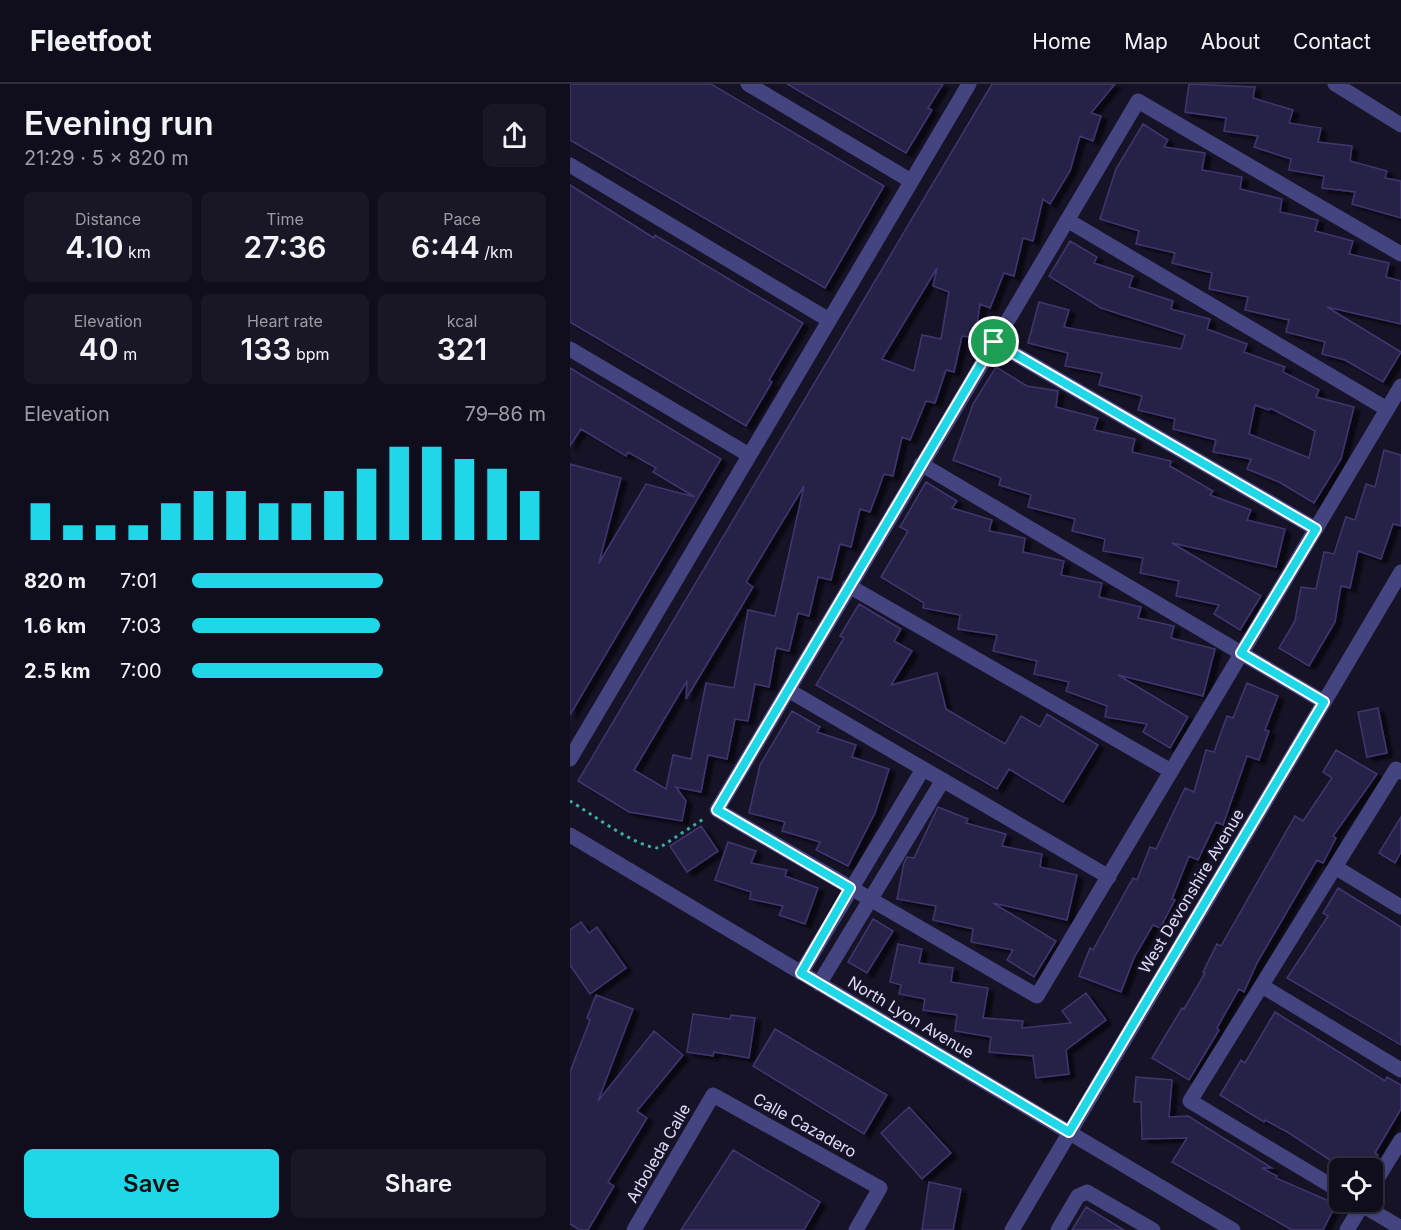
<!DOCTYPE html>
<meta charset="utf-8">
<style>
:root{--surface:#100e1d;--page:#191726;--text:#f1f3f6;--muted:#9c9ca4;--line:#302e3b;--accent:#1fd7e6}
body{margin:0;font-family:Inter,sans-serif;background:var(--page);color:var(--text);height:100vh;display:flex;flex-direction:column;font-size:22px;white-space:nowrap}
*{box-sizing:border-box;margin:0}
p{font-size:20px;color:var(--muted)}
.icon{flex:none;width:33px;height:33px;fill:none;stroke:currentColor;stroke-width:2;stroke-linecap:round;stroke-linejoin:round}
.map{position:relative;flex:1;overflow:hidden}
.panel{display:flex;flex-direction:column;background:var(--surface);width:570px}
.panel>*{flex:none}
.tools{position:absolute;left:759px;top:1074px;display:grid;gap:12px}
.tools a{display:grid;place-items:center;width:54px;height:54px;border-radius:9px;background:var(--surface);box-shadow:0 2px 4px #0004,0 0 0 2px var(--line);font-size:30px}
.pin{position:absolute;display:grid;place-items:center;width:51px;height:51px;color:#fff;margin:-26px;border:3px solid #fff;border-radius:50%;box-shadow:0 2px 6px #0007}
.round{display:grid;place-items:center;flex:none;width:63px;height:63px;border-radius:9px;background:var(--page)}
.head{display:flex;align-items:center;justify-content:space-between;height:102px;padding:0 24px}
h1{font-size:33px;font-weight:600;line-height:45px}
.metrics{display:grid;grid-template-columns:repeat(3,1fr);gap:9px;height:102px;padding:6px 24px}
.metrics div{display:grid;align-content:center;border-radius:9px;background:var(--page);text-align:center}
.metrics b{font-size:30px;font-weight:600}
.metrics small{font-size:16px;font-weight:400}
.metrics p{font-size:16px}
.chart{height:168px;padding:12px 24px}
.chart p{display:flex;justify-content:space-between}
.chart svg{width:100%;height:108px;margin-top:6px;stroke:var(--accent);stroke-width:6}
.primary-button{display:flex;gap:12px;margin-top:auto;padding:12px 24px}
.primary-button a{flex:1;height:69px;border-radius:9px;background:var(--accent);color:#111;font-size:24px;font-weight:600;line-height:69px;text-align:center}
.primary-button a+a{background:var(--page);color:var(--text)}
ul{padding:0 24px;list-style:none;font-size:20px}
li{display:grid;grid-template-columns:96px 72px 1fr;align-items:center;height:45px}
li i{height:15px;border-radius:8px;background:var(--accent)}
header{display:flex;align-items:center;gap:36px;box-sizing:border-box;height:84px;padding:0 30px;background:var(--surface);border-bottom:2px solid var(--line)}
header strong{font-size:28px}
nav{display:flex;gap:33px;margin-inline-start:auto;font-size:21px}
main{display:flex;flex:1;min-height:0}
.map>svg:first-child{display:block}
.building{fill:#282146;stroke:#403670;stroke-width:1.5;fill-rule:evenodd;filter:url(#shadow)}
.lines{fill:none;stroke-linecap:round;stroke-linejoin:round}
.path{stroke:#3eaea4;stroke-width:3;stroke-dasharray:3 4.5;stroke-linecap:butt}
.minor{stroke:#444481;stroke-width:15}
.route-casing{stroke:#fff;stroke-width:12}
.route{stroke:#1fd7e6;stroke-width:8}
.labels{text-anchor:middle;stroke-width:5;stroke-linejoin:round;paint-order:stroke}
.street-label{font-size:16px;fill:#e0ddfb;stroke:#161327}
</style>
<header>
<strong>Fleetfoot</strong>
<nav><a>Home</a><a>Map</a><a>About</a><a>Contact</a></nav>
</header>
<main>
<section class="panel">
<div class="head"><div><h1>Evening run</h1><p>21:29 · 5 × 820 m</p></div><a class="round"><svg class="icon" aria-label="share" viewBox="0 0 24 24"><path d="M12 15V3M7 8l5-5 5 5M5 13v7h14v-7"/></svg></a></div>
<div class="metrics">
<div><p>Distance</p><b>4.10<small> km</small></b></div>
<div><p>Time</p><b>27:36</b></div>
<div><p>Pace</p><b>6:44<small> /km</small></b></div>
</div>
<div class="metrics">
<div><p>Elevation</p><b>40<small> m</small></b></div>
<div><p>Heart rate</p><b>133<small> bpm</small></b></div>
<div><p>kcal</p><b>321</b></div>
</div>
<div class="chart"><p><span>Elevation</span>79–86 m</p>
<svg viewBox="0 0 160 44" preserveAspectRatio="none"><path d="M5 44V29M15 44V38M25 44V38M35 44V38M45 44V29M55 44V24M65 44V24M75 44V29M85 44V29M95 44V24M105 44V15M115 44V6M125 44V6M135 44V11M145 44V15M155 44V24"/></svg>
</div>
<ul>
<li><b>820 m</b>7:01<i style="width:54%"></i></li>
<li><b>1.6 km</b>7:03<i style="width:53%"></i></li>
<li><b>2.5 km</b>7:00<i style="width:54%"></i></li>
</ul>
<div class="primary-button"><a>Save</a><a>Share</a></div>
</section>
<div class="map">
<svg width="831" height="1146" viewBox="0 0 831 1146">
<defs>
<filter id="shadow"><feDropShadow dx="6" dy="4" stdDeviation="1.5" flood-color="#0009"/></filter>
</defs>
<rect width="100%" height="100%" fill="#161327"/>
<!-- building -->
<path class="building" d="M 0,0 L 141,0 L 314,102 L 255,204 L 0,56 Z
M 217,0 L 373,0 L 358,24 L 362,26 L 336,69 Z
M 422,0 L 545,0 L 521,29 L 531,32 L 523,57 L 510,52 L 500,87 L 480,120 L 473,115 L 463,157 L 453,154 L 444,192 L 434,189 L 420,224 L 410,220 L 405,254 L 392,252 L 384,288 L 376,286 L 365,319 L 356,317 L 340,356 L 332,353 L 323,392 L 314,390 L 300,428 L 290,425 L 281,463 L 270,460 L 261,496 L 248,493 L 239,532 L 228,529 L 219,567 L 206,564 L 199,603 L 185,600 L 178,637 L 165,635 L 157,675 L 138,671 L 131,708 L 106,703 L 116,717 L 112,737 L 59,728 L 8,697 ZM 367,184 L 363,202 L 379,208 L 371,255 L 352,251 L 344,287 L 312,275 ZM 234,402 L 205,532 L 178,526 L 164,604 L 136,599 L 121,675 L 103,671 L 96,705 L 64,686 L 117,597 L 116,615 L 170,525 L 183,503 L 176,498 Z
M 619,0 L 685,3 L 683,14 L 723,26 L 719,39 L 751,44 L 748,58 L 782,62 L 780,77 L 817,87 L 815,94 L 831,97 L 831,134 L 782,120 L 785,108 L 752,104 L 754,92 L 719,86 L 721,75 L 684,63 L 688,52 L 654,47 L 656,34 L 615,28 Z
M 573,40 L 598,56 L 594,63 L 635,69 L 632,86 L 672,93 L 670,105 L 712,115 L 710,128 L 748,136 L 745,147 L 783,157 L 779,170 L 819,179 L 816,193 L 831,197 L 831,240 L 757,223 L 831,268 L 813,298 L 775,276 L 752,270 L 755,258 L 716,248 L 719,236 L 675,226 L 678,213 L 639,205 L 642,189 L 602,179 L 605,169 L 566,160 L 569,147 L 530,135 L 546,85 Z
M 0,101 L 84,154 L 85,151 L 233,239 L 199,296 L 202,298 L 176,342 L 0,238 Z
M 500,157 L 527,173 L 524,179 L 563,192 L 559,203 L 603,217 L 601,225 L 640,235 L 637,245 L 677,260 L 674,268 L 715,283 L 713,288 L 749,306 L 746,313 L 784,323 L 771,375 L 744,419 L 709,398 L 677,385 L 681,375 L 643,368 L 646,356 L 603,345 L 605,335 L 568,326 L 572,312 L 529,301 L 532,289 L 495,282 L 498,269 L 458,259 L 469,218 L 499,226 L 494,243 L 611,265 L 615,251 L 531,224 L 479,192 ZM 685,321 L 699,326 L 700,324 L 745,347 L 739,374 L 679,350 Z
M 426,283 L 457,302 L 488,307 L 486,323 L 528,334 L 524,346 L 565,355 L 562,368 L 601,377 L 600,382 L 643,407 L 640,411 L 681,426 L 677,436 L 715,445 L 706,483 L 602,459 L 691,512 L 670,546 L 644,530 L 649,521 L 606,512 L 609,497 L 570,489 L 573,474 L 533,467 L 535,455 L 502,447 L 505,435 L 458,423 L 461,411 L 429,401 L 431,394 L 383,376 L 403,320 Z
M 0,284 L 151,375 L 0,631 L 0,380 L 51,394 L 29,479 L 76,400 L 125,413 L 83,388 L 86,384 L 58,368 L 56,372 L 11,345 L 0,362 Z
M 814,366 L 831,371 L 831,442 L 823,440 L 811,475 L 788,467 L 780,504 L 771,502 L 765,538 L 739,582 L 709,564 L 725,537 L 731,503 L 746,505 L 754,468 L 764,470 L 776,433 L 785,436 L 796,400 L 805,403 Z
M 356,398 L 387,417 L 382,424 L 422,436 L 419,447 L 455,454 L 453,468 L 494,477 L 491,491 L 532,499 L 529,513 L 571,523 L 568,534 L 604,542 L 601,554 L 645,565 L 633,612 L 548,591 L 618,633 L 600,664 L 573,648 L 577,640 L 535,633 L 537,622 L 496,607 L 499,598 L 464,590 L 467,577 L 423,567 L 427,551 L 388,545 L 390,531 L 353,524 L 354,519 L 311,493 L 338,447 L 330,443 Z
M 289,520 L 331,545 L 324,557 L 342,567 L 321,601 L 367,589 L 376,625 L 435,660 L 451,632 L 470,643 L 477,630 L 528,661 L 493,718 L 439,685 L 427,705 L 246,601 L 274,554 L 270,552 Z
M 677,599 L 708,612 L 695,646 L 699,647 L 689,676 L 677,672 L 653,741 L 646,738 L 628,776 L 619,772 L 602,815 L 605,816 L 590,844 L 583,841 L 564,874 L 551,908 L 509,892 L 520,864 L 523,866 L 563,794 L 567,796 L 580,763 L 586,765 L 615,704 L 624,708 L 636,666 L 644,668 L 657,632 L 663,634 Z
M 808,624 L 817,669 L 797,673 L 788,628 Z
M 222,627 L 250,643 L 247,648 L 286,661 L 282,673 L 319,685 L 305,729 L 278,782 L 246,766 L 250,758 L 212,747 L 215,738 L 179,729 L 190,681 Z
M 766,666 L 807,690 L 763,752 L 766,754 L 753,779 L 747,776 L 687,879 L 674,908 L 669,905 L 647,944 L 649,946 L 619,996 L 582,974 L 612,924 L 614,925 L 635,889 L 633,888 L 647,860 L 651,862 L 725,732 L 733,737 L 762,694 L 753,688 Z
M 368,723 L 398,735 L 396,739 L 436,750 L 432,762 L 472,770 L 470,783 L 507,791 L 497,836 L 423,819 L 486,857 L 464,893 L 437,876 L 443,866 L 401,858 L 403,845 L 363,836 L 366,822 L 327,815 L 334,779 L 337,773 L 344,774 Z
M 831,733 L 831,768 L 825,779 L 809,769 Z
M 131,742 L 148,767 L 117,788 L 100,762 Z
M 158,758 L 186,767 L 181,779 L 217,786 L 215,792 L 248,804 L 235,840 L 209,831 L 213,822 L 180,815 L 181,808 L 145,796 Z
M 768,804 L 831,843 L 831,961 L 717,894 L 758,832 L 753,829 Z
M 303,835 L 323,847 L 297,889 L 278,878 Z
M 11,838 L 19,849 L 27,843 L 56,884 L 20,910 L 0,881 L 0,846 Z
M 328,860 L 352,865 L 349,879 L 383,884 L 381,898 L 418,904 L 413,934 L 453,937 L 452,944 L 501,939 L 492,927 L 516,909 L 536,936 L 496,966 L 499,990 L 466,994 L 463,972 L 419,968 L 421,953 L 385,947 L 387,931 L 353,926 L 355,915 L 329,910 L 331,901 L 320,898 Z
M 26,911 L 63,925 L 28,1017 L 84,947 L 113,971 L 67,1027 L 77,1034 L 38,1098 L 44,1102 L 18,1146 L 10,1146 L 0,1140 L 0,988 L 20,936 L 17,934 Z
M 705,928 L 815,997 L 817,993 L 831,1001 L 831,1025 L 805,1069 L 808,1071 L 800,1084 L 772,1084 L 719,1049 L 695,1036 L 694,1038 L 650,1011 L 671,976 L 675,979 Z
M 123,930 L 160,935 L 161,931 L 185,934 L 179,974 L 144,968 L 143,972 L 117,968 Z
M 205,945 L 317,1011 L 294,1050 L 183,982 Z
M 566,993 L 602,996 L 599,1033 L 618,1032 L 702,1084 L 692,1084 L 707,1092 L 706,1094 L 766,1120 L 753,1146 L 722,1146 L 602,1078 L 617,1054 L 572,1055 L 571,1018 L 564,1018 Z
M 339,1023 L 381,1069 L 352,1095 L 311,1049 Z
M 163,1066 L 250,1118 L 234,1146 L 111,1146 Z
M 359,1098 L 391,1105 L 383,1146 L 352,1146 Z
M 516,1123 L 554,1146 L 502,1146 Z"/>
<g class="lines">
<!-- path -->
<path class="path" d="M 0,717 C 22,730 65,763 89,764 L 135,734"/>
<!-- minor -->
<path class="minor" d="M 178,0 L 341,97
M 765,0 L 831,41
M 0,81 L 259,236
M 497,136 L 817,325
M 831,170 L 568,17 L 147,726 L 467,912 L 831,302
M 424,258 L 746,445
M 0,265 L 179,371
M 351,380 L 754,618
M 279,502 L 601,687
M 218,606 L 539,793
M 0,675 L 399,0
M 831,688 L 826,685 L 765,783 L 831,823
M 0,751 L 663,1146
M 765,783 L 620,1017 L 770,1107
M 231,889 L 353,685
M 249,900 L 373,696
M 692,902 L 831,986
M 802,1103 L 831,1056
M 787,1118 L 831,1144
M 64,1146 L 143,1011 L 310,1104 L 286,1146
M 442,1146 L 831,488
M 488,1146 L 508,1112 L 517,1108 L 583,1146
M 777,1146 L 794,1118"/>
</g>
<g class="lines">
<defs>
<path id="route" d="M 424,258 L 746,445 L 671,569 L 754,618 L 499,1048 L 231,889 L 280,804 L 147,726 Z"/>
</defs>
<!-- route casing -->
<use href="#route" class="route-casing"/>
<!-- route -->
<use href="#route" class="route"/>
</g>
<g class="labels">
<!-- street labels -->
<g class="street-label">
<text transform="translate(621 807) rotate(-59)" y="6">West Devonshire Avenue</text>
<text transform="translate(341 933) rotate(31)" y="6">North Lyon Avenue</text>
<text transform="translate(235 1041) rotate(29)" y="6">Calle Cazadero</text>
<text transform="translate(88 1069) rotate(-60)" y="6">Arboleda Calle</text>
</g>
</g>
</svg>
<div class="tools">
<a><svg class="icon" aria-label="locate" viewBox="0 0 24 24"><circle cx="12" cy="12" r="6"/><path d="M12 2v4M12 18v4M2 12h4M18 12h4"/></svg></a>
</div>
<div class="pin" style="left:424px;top:258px;background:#1e9e55"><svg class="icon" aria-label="arrive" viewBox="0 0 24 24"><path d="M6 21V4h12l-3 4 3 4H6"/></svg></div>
</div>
</main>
